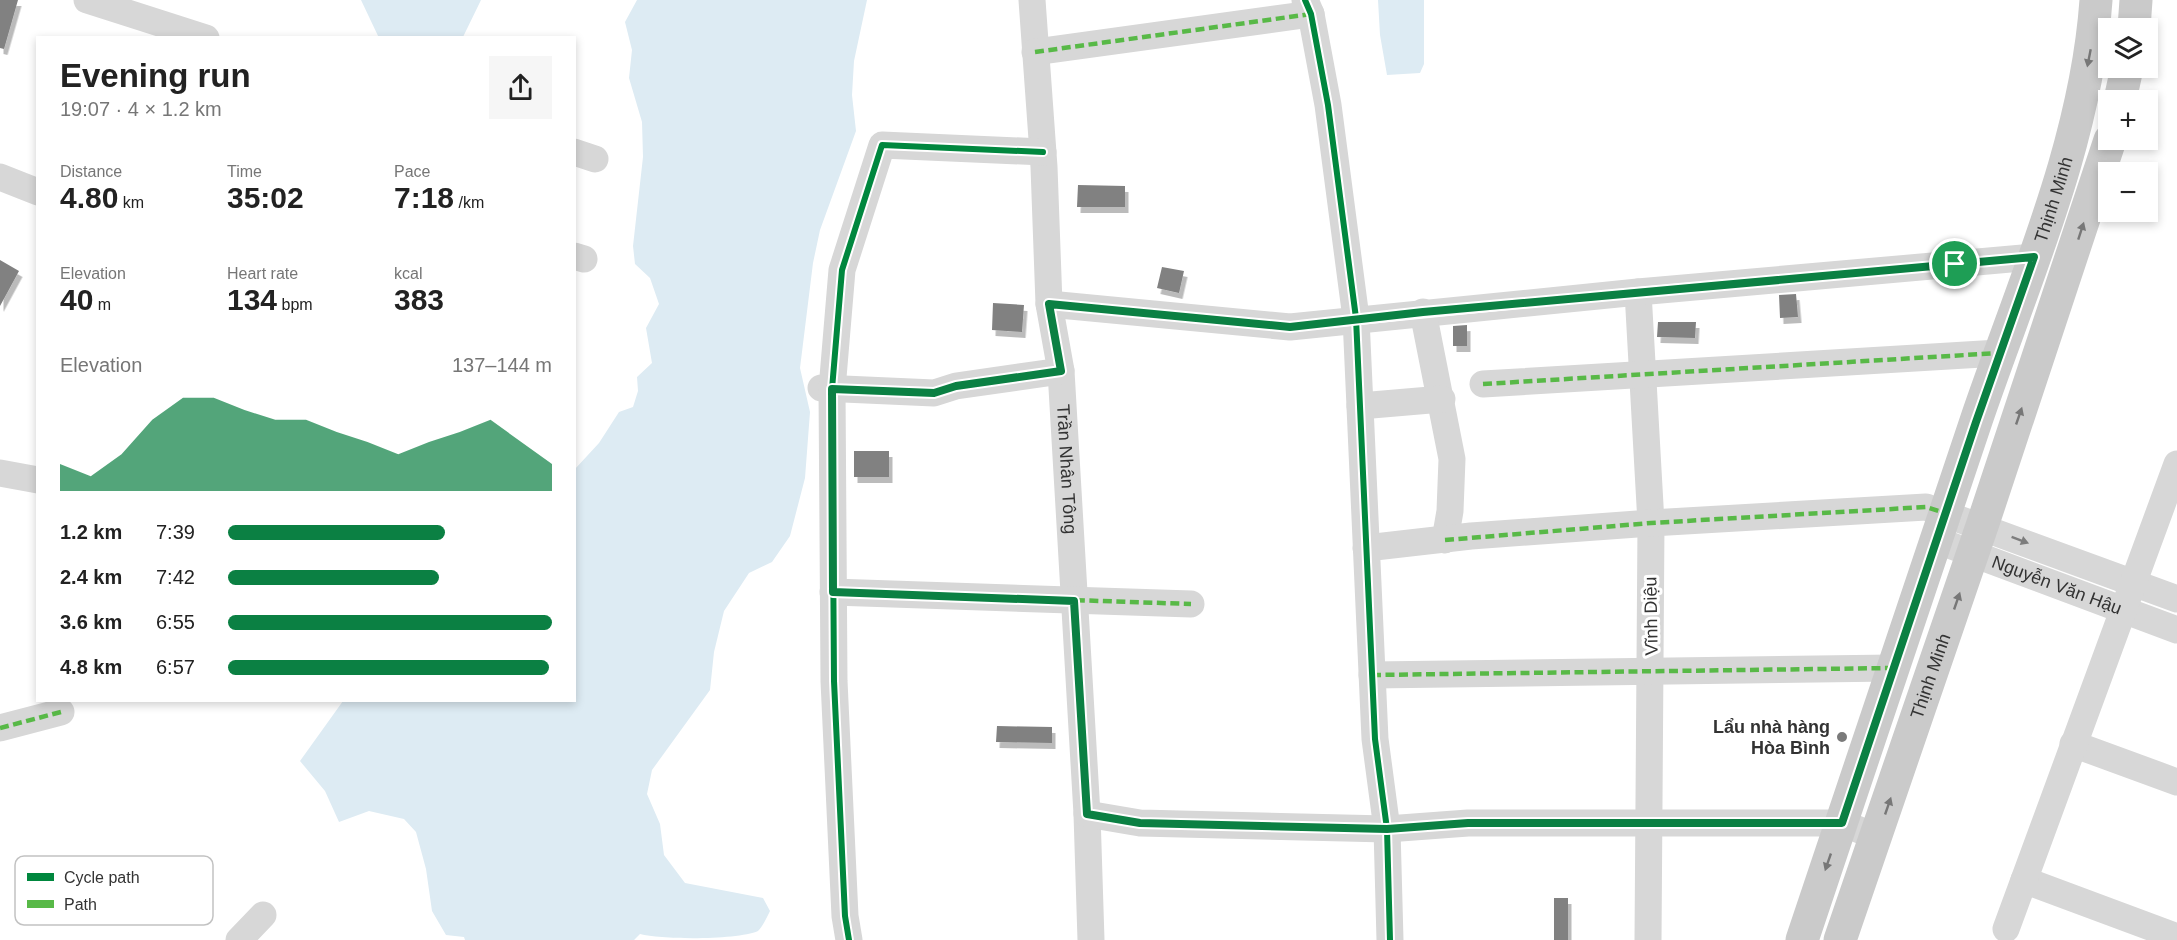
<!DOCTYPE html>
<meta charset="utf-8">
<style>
:root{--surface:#fff;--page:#f6f6f6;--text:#222;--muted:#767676;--accent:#0b8043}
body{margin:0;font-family:Helvetica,sans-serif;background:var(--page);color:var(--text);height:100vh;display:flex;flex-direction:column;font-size:22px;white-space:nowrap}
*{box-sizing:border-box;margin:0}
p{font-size:20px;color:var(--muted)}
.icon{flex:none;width:33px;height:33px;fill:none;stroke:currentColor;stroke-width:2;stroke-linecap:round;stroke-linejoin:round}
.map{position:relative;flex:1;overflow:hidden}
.side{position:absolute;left:36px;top:36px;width:540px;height:666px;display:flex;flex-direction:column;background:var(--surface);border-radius:0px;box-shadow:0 3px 9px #0003}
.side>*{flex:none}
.controls{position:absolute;left:2098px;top:18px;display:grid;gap:12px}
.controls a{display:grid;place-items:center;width:60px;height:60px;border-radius:0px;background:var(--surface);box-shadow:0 3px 9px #0003;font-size:30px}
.pin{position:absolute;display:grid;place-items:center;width:51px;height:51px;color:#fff;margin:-26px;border:3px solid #fff;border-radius:50%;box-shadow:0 2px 6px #0007}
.round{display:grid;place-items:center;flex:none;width:63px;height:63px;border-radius:0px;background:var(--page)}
.head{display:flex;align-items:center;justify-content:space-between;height:102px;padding:0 24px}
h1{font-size:33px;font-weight:600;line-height:45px}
.metrics{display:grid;grid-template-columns:repeat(3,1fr);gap:9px;height:102px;padding:6px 24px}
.metrics div{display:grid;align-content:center}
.metrics b{font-size:30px;font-weight:600}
.metrics small{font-size:16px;font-weight:400}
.metrics p{font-size:16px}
.chart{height:168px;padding:12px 24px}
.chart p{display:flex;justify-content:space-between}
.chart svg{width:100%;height:108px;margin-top:6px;fill:var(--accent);opacity:.7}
ul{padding:0 24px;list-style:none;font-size:20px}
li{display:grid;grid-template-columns:96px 72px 1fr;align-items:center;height:45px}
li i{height:15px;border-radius:8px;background:var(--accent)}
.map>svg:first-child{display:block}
.water{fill:#ddebf3}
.building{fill:#818181;filter:url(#shadow)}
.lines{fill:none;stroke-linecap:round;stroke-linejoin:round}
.minor{stroke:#d7d7d7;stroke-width:27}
.major{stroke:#cacaca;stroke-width:33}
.quiet{stroke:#58b947;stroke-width:4.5;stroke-dasharray:9 4.5;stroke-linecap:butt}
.cycleway-casing{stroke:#fff;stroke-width:10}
.cycleway{stroke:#00873e;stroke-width:6}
.oneway{fill:#777}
.oneway2{fill:#7d7d7d}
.route-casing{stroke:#fff;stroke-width:12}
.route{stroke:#0b8043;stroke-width:8}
.poi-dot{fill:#7a7a7a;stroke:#fff;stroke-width:2}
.labels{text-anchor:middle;stroke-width:6;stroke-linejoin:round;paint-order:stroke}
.street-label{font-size:18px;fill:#333;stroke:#fff}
.poi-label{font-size:18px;font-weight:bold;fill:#333;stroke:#fff;text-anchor:end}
.key{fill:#fff;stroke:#c2c2c2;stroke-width:1.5}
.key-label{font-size:16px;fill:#333}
</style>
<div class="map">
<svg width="2177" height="940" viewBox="0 0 2177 940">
<defs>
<filter id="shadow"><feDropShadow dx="3.5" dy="6" stdDeviation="0" flood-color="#0004"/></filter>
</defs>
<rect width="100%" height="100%" fill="#fff"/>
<!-- water -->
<path class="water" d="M 361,0 L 481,0 L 463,37 L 379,38 Z
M 637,0 L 867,0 L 854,61 L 852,95 L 856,131 L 820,230 L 813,263 L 800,368 L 810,412 L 805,478 L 790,536 L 772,562 L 749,573 L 724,611 L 714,652 L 710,690 L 652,770 L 647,794 L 660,824 L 664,855 L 685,883 L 763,898 L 770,911 C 767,917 763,926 758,931 C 738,940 663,940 640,934 L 634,940 L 465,940 L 464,937 L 446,935 L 432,911 L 426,869 L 416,832 L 404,819 L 369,811 L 339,822 L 325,791 L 300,761 L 343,701 L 574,700 L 575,469 L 599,443 L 619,412 L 633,407 L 638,391 L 637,377 L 652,363 L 646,328 L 659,304 L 650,278 L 635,264 L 633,246 L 643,157 L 642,122 L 629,78 L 632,50 L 625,22 Z
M 1378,0 L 1424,0 L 1424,64 L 1420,73 L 1387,75 L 1380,35 Z"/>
<!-- building -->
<path class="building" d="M 0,0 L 18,0 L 4,49 L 0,48 Z
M 1078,185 L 1125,186 L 1125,207 L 1077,207 Z
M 0,260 L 19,271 L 0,306 Z
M 1162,267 L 1184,271 L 1179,293 L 1157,288 Z
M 1796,294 L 1798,317 L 1780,318 L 1779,295 Z
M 993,303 L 1024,305 L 1022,332 L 992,330 Z
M 1658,322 L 1696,322 L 1695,338 L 1657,337 Z
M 1467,325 L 1467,346 L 1453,346 L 1453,326 Z
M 854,451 L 889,451 L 889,477 L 854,477 Z
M 997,726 L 1052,727 L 1052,743 L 996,742 Z
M 1554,898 L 1568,898 L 1568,940 L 1554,940 Z"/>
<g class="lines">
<!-- minor -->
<g class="minor">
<path d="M 87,0 L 206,38"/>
<path id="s1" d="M 1032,0 L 1044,167 L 1049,304 L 1061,371 L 1087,814 L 1091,940"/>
<path d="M 1305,0 L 1311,14 L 1328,105 L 1356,318 L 1375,739 L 1387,829 L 1390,940"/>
<path d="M 1035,52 L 1311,14"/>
<path d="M 574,152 L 595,159"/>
<path d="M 0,177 L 38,192"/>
<path d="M 574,256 L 584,259"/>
<path d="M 1638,292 L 1651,523 L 1648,940"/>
<path d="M 1049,304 L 1290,327 L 1638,292 L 2034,257"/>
<path d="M 1423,312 L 1452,459 L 1450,511 L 1445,540"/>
<path d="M 1483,384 L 1999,353"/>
<path d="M 821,388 L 934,393 L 956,386 L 1061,371"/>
<path d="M 1360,406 L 1442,399"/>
<path d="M 0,473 L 38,480"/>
<path id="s2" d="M 1936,540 L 2177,630"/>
<path d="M 1366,548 L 1471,536 L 1651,523 L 1926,507 L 2177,599"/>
<path d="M 833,592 L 1191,604"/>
<path d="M 1372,675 L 1893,668"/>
<path d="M 0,728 L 61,712"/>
<path d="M 2073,744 L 2177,782"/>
<path d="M 1087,814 L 1140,823 L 1387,829 L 1468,823 L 1842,823 L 1877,837"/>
<path d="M 2024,880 L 2177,937"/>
<path d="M 2006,929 L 2177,464"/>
<path d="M 239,940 L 263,915"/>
<path d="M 849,940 L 845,916 L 834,681 L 832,389 L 842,270 L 882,145 L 1043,152"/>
</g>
<!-- major -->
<g class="major">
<path d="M 2134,28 L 2136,0"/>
<path d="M 2120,100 L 2127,68"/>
<path id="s3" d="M 1802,940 C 1861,767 1917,592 1977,418 C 2023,283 2086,144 2096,0"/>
<path id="s4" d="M 1840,940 L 1982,526 L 2110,140"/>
</g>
<!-- quiet -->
<path class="quiet" d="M 1035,52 L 1311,14
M 1483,384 L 1999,353
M 1445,540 L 1651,523 L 1926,507 L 1945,513
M 833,592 L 1191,604
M 1372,675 L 1893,668
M 0,728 L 61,712"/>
<defs>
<path id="cycleway" d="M 1305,0 L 1311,14 L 1328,105 L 1356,318 L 1375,739 L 1387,829 L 1390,940
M 1049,304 L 1290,327 L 1638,292 L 2034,257
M 849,940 L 845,916 L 834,681 L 832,389 L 842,270 L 882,145 L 1043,152"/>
</defs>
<!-- cycleway casing -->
<use href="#cycleway" class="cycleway-casing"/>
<!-- cycleway -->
<use href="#cycleway" class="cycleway"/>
</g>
<!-- one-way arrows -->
<defs><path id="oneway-solid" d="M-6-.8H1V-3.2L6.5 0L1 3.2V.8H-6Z" transform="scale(1.5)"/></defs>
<g class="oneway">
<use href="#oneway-solid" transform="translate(2089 58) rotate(101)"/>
<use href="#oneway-solid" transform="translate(2081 231) rotate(-72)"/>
<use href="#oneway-solid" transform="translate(2019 416) rotate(-71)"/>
<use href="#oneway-solid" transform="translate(1957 601) rotate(-71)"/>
<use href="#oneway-solid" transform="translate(1888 806) rotate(-71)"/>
<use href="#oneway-solid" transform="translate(1828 862) rotate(109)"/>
</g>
<use class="oneway2" href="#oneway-solid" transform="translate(2020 540) rotate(21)"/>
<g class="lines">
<defs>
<path id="route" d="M 2034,257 L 1976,422 L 1842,823 L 1468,823 L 1387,829 L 1140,823 L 1087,814 L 1074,601 L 833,592 L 832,389 L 934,393 L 956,386 L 1061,371 L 1049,304 L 1290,327 L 1423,312 Z"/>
</defs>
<!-- route casing -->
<use href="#route" class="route-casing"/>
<!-- route -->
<use href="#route" class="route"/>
</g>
<!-- markers -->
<circle class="poi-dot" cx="1842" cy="737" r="6"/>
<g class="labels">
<!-- street labels -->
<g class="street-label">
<text dy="6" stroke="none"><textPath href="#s3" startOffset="782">Thịnh Minh</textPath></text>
<text dy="6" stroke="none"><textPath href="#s1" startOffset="471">Trần Nhân Tông</textPath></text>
<text dy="6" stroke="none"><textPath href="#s2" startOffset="129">Nguyễn Văn Hậu</textPath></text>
<text transform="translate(1651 616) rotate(-91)" y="6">Vĩnh Diệu</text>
<text dy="6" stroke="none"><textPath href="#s4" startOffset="279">Thịnh Minh</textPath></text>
</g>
<!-- poi labels -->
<g class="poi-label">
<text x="1830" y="733">Lẩu nhà hàng<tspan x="1830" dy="21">Hòa Bình</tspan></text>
</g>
</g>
<!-- legend -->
<rect x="15" y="856" width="198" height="69" rx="9" class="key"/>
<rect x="27" y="873" width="27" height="8" fill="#00873e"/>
<rect x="27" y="900" width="27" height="8" fill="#58b947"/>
<g class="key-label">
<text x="64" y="883">Cycle path</text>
<text x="64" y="910">Path</text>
</g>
</svg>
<div class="controls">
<a><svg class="icon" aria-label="layers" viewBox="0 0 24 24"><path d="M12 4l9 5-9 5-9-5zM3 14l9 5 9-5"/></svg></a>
<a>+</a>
<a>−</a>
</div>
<div class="pin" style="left:1955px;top:264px;background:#1e9e55"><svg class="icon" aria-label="arrive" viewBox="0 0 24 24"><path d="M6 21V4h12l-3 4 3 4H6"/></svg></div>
<section class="side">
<div class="head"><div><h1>Evening run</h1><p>19:07 · 4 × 1.2 km</p></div><a class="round"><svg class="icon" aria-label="share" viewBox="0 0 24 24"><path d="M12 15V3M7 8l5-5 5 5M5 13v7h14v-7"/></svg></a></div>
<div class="metrics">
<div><p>Distance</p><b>4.80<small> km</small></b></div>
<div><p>Time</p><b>35:02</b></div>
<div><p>Pace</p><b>7:18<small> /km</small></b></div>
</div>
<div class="metrics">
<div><p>Elevation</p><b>40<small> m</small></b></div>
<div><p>Heart rate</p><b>134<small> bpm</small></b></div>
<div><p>kcal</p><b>383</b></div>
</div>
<div class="chart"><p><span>Elevation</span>137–144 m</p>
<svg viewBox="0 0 160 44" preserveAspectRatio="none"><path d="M0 44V33L10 38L20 29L30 15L40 6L50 6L60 11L70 15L80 15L90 20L100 24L110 29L120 24L130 20L140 15L150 24L160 33V44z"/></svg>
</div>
<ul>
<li><b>1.2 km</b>7:39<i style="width:67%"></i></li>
<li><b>2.4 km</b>7:42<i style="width:65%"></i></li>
<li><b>3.6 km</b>6:55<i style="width:100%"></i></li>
<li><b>4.8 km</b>6:57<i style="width:99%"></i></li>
</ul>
</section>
</div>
